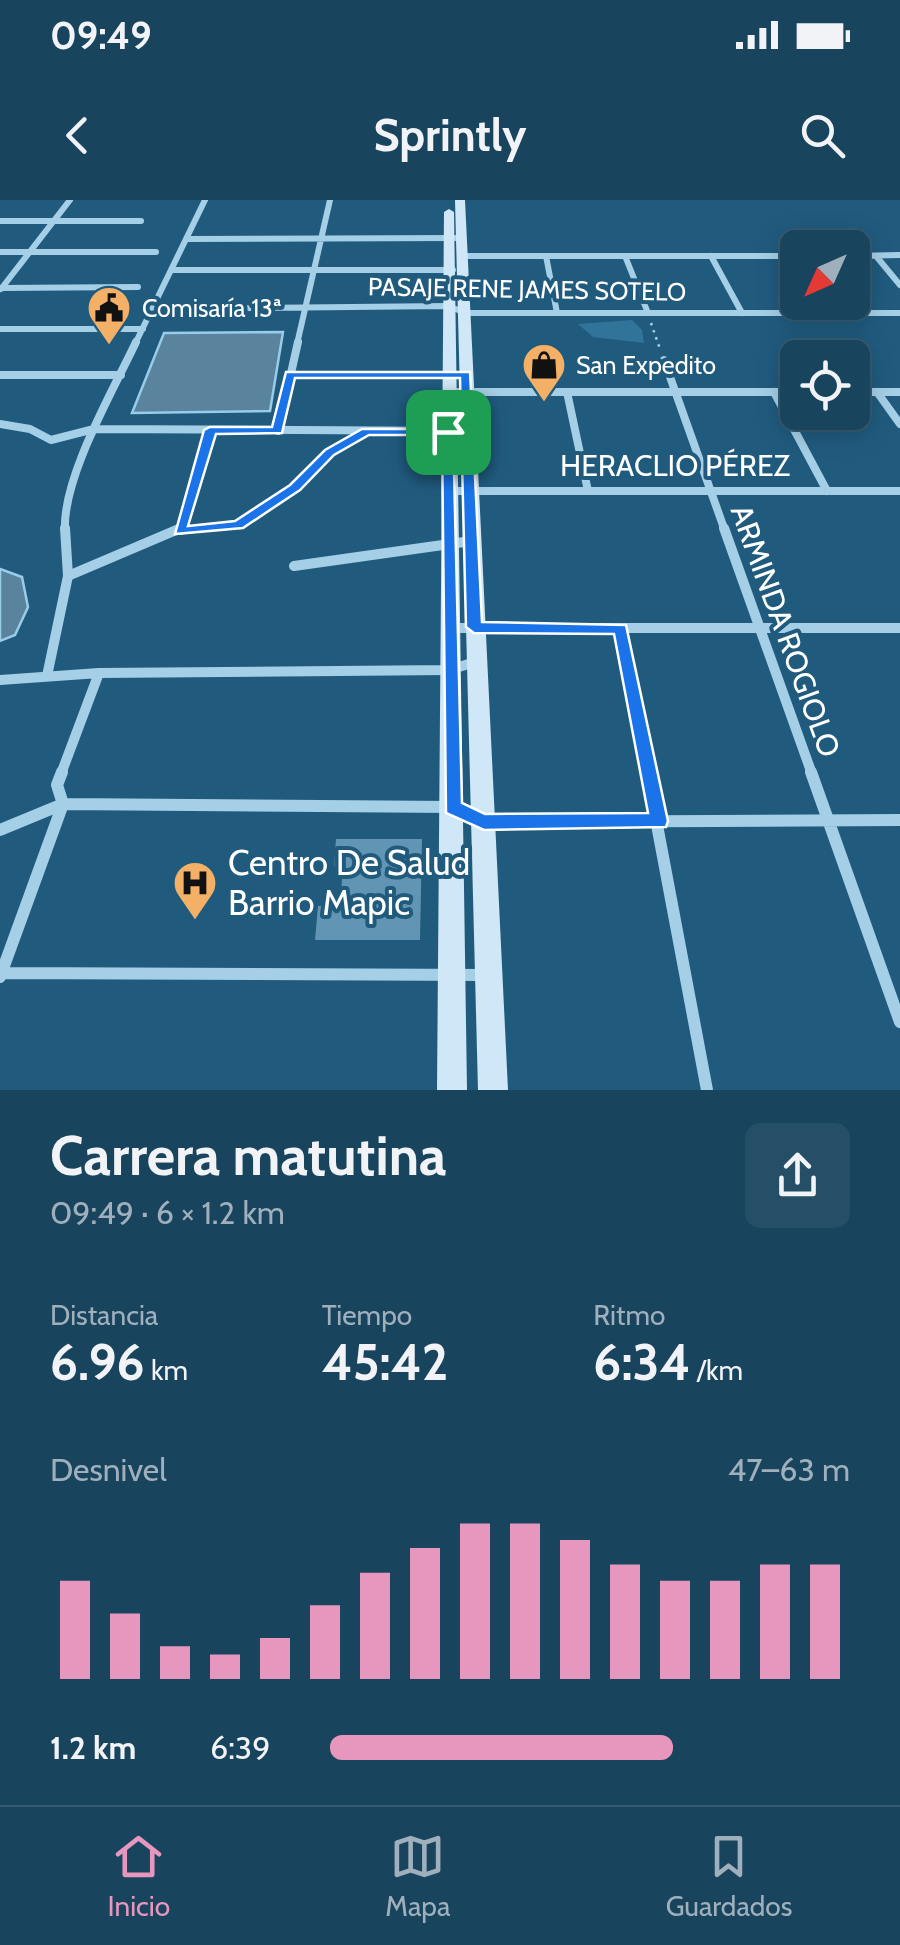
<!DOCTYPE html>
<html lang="es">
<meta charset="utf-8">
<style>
:root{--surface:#18445e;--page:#254e67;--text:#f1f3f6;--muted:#9fb0bc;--line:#365c73;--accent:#e797bd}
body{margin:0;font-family:Cabin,sans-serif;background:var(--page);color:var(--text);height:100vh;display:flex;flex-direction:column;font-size:38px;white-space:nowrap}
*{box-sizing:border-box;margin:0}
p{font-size:32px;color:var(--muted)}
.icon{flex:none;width:55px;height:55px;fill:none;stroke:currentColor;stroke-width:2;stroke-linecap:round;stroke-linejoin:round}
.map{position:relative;height:890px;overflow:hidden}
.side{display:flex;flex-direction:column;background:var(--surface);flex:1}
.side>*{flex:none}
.needle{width:65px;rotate:225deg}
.controls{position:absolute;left:780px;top:30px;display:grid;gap:20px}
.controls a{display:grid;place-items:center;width:90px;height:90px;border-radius:15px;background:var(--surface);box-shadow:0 5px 25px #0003,0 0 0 2px var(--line);font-size:50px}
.pin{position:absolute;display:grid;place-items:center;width:85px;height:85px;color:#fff;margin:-42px;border-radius:20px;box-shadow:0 5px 15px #0006}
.round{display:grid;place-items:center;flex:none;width:105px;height:105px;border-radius:15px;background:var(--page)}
.overview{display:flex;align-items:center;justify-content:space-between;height:170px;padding:0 50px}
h1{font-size:55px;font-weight:800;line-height:75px}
.metrics{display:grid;grid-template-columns:repeat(3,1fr);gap:15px;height:170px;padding:10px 50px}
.metrics div{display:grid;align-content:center}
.metrics b{font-size:50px;font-weight:800}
.metrics small{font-size:28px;font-weight:400}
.metrics p{font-size:28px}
.chart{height:280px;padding:20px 50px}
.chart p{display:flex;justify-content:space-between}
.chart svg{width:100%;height:180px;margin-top:10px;stroke:var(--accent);stroke-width:6}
ul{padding:0 50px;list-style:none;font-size:32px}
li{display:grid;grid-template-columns:160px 120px 1fr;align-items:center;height:75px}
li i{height:25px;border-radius:12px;background:var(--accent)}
.status{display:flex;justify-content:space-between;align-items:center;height:70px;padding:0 50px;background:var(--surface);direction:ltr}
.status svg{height:28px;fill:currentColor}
header{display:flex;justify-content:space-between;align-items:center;height:130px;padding:0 50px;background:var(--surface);font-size:45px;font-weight:800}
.dock{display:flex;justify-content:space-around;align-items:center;height:140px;border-top:2px solid var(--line);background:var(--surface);font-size:28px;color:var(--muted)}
.dock a{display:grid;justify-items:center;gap:5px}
.dock .selected{color:var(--accent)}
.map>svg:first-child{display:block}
.green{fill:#30749a}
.water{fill:#5a849d;stroke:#98cce8;stroke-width:2.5}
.building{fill:#6295b3}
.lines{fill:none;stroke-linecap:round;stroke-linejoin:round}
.path{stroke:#a5cfe7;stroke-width:2.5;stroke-dasharray:2.5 5;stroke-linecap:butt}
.street-far3{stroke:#a5cfe7;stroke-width:6}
.street-far2{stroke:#a5cfe7;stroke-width:8}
.street-far1{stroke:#a5cfe7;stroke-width:10}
.street{stroke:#a5cfe7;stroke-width:12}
.secondary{fill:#cfe7f6;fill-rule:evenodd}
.route{fill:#1a73e8;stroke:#fff;stroke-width:2.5;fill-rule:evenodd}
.labels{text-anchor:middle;stroke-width:8;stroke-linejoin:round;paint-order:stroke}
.far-street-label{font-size:25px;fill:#fff;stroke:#205b7e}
.far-poi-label{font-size:25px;fill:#fff;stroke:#205b7e;text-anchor:start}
.street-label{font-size:30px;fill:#fff;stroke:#205b7e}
.near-poi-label{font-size:35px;fill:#fff;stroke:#205b7e;text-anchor:start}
</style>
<div class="status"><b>09:49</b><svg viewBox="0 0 49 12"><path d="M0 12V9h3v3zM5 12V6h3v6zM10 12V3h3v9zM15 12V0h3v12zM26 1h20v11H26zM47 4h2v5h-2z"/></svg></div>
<header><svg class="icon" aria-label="back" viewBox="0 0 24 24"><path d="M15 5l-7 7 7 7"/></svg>Sprintly<svg class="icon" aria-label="search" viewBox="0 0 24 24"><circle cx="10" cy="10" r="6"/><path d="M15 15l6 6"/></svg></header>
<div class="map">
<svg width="900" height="890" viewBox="0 0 900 890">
<rect width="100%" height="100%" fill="#205b7e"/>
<!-- green -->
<path class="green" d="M 632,120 L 642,130 L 644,143 L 593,137 L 578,124 Z"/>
<!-- water -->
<path class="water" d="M 283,132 L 270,211 L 132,213 L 164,133 Z
M 0,369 L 22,377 L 28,407 L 15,435 L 0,441 Z"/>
<!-- building -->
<path class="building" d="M 336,639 L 422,639 L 420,740 L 315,740 L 318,706 L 340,706 L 343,666 L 334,666 Z"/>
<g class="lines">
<!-- path -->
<path class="path" d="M 651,123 L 660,149
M 195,329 L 249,320 L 348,242"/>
<!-- street-far3 -->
<path class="street-far3" d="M 0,21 L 141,21
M 186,39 L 456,38
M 0,52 L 156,52
M 462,56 L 798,56
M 546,56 L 557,113
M 625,56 L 648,113
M 711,56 L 742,113
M 852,56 L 900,55
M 876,56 L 900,85
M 171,70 L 453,70
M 0,88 L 138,87
M 1,89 L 70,0
M 152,109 L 448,106 L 466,113 L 900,113
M 0,129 L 143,129
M 135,144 L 205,0
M 297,144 L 330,0"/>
<!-- street-far2 -->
<path class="street-far2" d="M 664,160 L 725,331
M 0,175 L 121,175
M 290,175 L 455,175
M 449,192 L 798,192
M 567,192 L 588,291
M 774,192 L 827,291
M 852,192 L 900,192
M 877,192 L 900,224
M 0,224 L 30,229 L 51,240 L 94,229 L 469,231
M 278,231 L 298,142
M 450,291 L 900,291
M 65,331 C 62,278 113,191 136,142
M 180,331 L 210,230"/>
<!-- street-far1 -->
<path class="street-far1" d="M 724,328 L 812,574
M 294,366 L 471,341
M 68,376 L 181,328
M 451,428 L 900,428
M 620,429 L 647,574
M 47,476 L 68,376 L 65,328
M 0,480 L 99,473 L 449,470 L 475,462
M 61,574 L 99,473"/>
<!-- street -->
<path class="street" d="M 647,572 L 707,890
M 811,572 L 900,822
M 0,630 L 63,604 L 453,607 L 483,622 L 900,620
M 2,773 L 486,775
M 0,777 L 63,604 L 57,585 L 62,572"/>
<!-- secondary -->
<path class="secondary" d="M 455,0 L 465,0 L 508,890 L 478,890 Z
M 449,9 L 454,12 L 467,890 L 437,890 L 444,12 Z"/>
</g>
<!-- route -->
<path class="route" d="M 286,172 L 470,172 L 482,422 L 626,425 L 668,621 L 666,627 L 484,630 L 446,613 L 442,235 L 369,235 L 334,255 L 300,290 L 243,328 L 175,334 L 204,230 L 210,227 L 272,227 ZM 295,178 L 460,178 L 466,427 L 474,433 L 614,434 L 648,613 L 485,614 L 462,603 L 453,229 L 362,229 L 325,250 L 290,285 L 235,321 L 188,326 L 216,234 L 282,233 Z"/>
<!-- icons -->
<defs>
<symbol id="civic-pin" viewBox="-11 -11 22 30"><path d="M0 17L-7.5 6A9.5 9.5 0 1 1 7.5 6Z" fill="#f4b066" stroke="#205b7e"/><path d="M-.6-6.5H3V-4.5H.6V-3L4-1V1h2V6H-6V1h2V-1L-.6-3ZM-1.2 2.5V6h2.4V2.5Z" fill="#111"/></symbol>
<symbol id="shop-pin" viewBox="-11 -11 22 30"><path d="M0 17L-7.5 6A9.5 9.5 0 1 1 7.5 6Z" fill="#f4b066" stroke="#205b7e"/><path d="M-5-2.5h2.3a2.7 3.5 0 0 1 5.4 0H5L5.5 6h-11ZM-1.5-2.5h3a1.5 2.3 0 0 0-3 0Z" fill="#111"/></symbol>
<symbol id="hospital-pin" viewBox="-11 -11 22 30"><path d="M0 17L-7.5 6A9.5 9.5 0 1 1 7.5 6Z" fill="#f4b066" stroke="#205b7e"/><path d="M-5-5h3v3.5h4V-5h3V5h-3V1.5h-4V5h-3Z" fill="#111"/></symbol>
</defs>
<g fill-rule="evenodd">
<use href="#civic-pin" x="84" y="83" width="50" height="68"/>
<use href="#shop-pin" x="519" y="140" width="50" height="68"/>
<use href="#hospital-pin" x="170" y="658" width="50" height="68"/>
</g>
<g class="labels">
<!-- far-street labels -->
<g class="far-street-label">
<text transform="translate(527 89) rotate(1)" y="9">PASAJE RENE JAMES SOTELO</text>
</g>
<!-- far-poi labels -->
<g class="far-poi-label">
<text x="142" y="117">Comisaría 13ª</text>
<text x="576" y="174">San Expedito</text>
</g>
<!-- street labels -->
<g class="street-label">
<text x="675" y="276">HERACLIO PÉREZ</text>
<text transform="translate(785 431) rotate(70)" y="10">ARMINDA ROGIOLO</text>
</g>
<!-- near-poi labels -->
<g class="near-poi-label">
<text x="228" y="675">Centro De Salud<tspan x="228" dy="40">Barrio Mapic</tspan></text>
</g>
</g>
</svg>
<div class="controls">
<a><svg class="needle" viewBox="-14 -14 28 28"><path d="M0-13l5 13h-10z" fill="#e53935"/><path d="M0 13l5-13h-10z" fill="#9fb0bc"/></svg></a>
<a><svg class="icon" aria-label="locate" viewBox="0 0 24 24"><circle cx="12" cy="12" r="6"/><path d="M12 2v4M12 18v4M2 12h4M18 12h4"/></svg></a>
</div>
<div class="pin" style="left:448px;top:232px;background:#1e9e55"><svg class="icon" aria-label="arrive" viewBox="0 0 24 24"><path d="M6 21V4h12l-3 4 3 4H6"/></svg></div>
</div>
<section class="side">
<div class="overview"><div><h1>Carrera matutina</h1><p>09:49 · 6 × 1.2 km</p></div><a class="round"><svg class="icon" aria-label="share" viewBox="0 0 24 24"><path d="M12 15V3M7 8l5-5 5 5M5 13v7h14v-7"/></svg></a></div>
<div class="metrics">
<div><p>Distancia</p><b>6.96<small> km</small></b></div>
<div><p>Tiempo</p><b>45:42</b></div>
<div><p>Ritmo</p><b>6:34<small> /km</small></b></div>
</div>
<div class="chart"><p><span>Desnivel</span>47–63 m</p>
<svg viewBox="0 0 160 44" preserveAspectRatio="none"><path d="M5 44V20M15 44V28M25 44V36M35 44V38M45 44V34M55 44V26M65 44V18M75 44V12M85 44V6M95 44V6M105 44V10M115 44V16M125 44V20M135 44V20M145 44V16M155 44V16"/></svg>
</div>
<ul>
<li><b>1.2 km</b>6:39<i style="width:66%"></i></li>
</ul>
</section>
<nav class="dock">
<a class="selected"><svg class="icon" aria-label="home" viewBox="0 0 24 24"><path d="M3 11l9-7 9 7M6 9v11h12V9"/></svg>Inicio</a>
<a><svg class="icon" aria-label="map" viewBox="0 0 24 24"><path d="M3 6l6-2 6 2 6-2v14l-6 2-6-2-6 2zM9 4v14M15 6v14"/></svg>Mapa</a>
<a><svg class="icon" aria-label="saved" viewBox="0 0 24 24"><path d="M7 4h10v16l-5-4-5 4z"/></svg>Guardados</a>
</nav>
